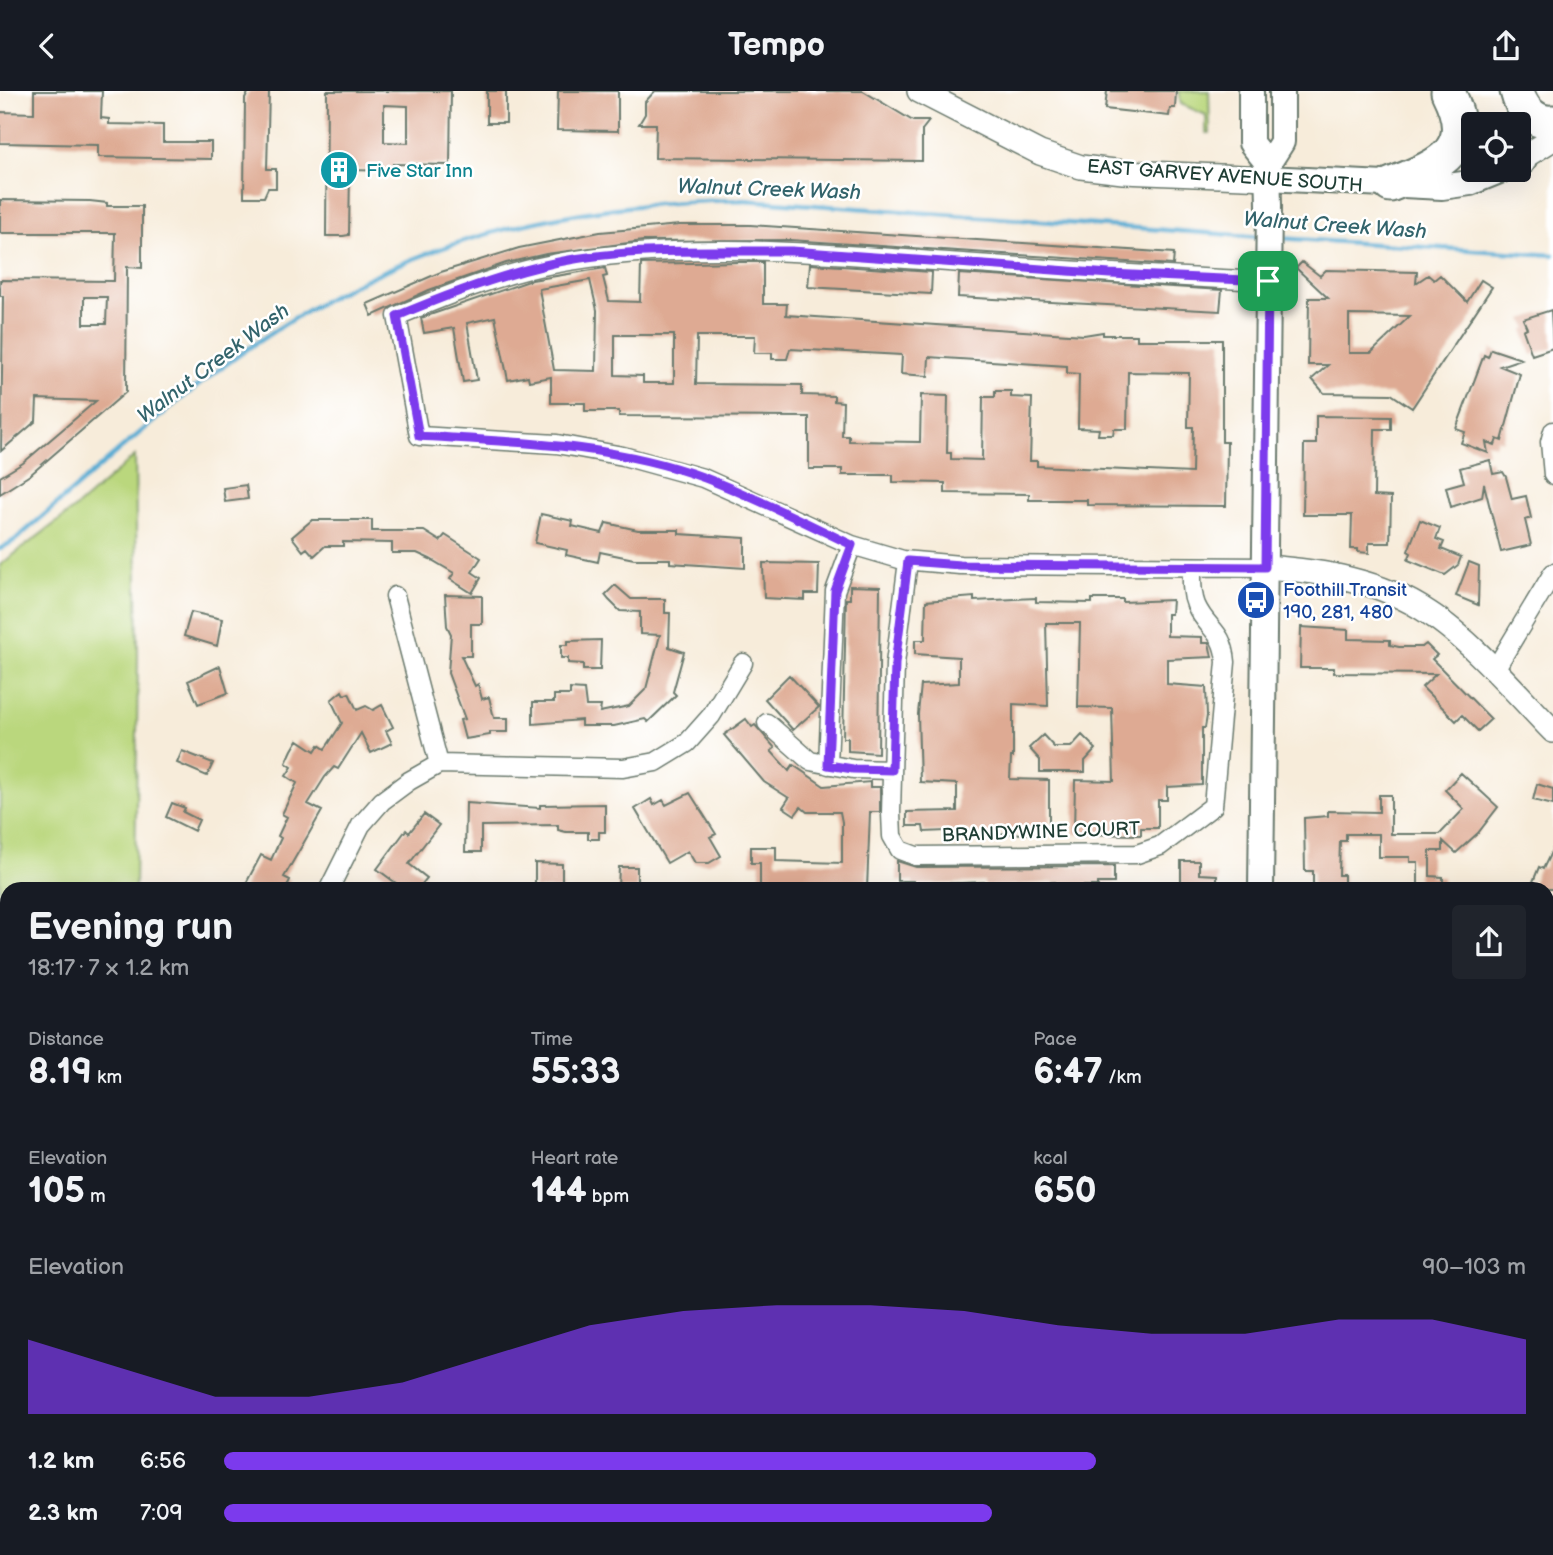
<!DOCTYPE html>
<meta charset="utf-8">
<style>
:root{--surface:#171b24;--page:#20242c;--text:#f1f3f6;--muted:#9ea1a6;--accent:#7c3aed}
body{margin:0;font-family:"Balsamiq Sans",sans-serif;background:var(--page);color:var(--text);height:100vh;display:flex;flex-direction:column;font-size:26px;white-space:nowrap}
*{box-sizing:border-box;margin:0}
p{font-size:23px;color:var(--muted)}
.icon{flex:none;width:38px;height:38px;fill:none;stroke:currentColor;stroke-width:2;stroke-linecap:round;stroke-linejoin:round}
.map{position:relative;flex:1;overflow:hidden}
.details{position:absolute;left:0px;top:791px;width:1554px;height:674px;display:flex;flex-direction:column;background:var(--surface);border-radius:21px 21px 0 0;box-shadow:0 7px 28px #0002}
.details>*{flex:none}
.tools{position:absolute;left:1461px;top:21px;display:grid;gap:14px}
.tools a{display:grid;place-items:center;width:70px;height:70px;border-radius:7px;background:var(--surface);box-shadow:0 7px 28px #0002;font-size:35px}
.pin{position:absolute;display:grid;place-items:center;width:60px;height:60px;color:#fff;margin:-30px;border-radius:14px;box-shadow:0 4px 10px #0006}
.round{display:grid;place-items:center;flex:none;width:74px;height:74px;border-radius:7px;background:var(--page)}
.summary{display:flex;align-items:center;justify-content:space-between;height:119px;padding:0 28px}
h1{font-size:38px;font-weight:700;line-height:52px}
.metrics{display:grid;grid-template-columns:repeat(3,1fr);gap:10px;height:119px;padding:7px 28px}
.metrics div{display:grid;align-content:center}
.metrics b{font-size:35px;font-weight:700}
.metrics small{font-size:19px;font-weight:400}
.metrics p{font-size:19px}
.chart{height:196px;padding:14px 28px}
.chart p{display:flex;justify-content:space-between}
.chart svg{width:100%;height:126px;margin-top:7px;fill:var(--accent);opacity:.7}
ul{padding:0 28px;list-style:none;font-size:23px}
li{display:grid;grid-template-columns:112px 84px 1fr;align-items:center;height:52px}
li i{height:18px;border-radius:9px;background:var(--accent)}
header{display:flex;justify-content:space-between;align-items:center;height:91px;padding:0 28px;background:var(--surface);font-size:32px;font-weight:700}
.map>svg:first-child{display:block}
.green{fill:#bad77d;stroke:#6c8a58;stroke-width:2}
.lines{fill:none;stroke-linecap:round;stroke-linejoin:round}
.stream{stroke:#57acd3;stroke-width:4.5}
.building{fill:#deaa93;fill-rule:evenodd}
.minor-casing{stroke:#6b7a6e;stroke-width:21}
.tertiary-casing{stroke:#6b7a6e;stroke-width:26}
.secondary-casing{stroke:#6b7a6e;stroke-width:28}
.motorway-casing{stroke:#6b7a6e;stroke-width:37}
.minor{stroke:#fff;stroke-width:18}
.tertiary{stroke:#fff;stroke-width:23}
.secondary{stroke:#fff;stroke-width:24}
.motorway{stroke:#fff;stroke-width:33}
.route-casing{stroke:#fff;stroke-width:14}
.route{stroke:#7c3aed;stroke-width:9}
.labels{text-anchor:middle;stroke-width:5;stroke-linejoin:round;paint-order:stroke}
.culture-label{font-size:19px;fill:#0d838f;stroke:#fff;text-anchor:start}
.street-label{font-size:19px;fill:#1f3d34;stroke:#fff}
.transit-label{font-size:19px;fill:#164399;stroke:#fff;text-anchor:start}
.water-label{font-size:21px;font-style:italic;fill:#33646c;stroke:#fff}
</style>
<header><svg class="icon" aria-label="back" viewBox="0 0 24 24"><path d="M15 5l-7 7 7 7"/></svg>Tempo<svg class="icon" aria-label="share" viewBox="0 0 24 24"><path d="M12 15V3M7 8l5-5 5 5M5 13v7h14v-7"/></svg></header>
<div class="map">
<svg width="1553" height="1464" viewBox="0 0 1553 1464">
<rect width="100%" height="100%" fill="#fff"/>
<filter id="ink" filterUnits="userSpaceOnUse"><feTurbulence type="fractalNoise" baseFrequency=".0143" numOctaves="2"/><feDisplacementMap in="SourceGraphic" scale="14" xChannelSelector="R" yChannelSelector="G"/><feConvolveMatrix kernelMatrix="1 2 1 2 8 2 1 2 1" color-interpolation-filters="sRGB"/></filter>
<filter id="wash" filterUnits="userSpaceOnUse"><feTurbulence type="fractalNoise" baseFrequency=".00686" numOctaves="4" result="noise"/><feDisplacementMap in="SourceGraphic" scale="28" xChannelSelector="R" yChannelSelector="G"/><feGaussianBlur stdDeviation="1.57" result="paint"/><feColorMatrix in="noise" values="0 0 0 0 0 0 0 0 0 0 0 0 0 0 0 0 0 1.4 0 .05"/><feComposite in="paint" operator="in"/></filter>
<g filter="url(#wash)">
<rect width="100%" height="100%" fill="#f7ecda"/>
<!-- green -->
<path class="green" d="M 1178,0 L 1209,0 L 1210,42 L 1206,42 L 1206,24 L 1181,13 Z
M 135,365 L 138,565 L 135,798 L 7,798 L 7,935 L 0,940 L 0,474 L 74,418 Z"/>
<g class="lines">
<!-- stream -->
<path class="stream" d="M 1278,147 L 1553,164
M 0,458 L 15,449 C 99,378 181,301 274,240 C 416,146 576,110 745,109 L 1262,146"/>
</g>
<g id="blocks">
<!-- building -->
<path class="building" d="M 34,0 L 102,0 L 101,27 L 109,28 L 109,33 L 163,34 L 163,51 L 211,51 L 211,68 L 98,66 L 98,54 L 0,52 L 0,21 L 34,22 Z
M 249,0 L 269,0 L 267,78 L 276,78 L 276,97 L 268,97 L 264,106 L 244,106 L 245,8 Z
M 327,0 L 451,0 L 450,74 L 393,73 L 393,80 L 350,79 L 349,144 L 343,145 L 326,145 ZM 384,14 L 408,15 L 408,52 L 384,51 Z
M 487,0 L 506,0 L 506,32 L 487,32 Z
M 558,0 L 618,0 L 618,40 L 557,39 Z
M 655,0 L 863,0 L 913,30 L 929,30 L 922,39 L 922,70 L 655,67 L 656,33 L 639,33 L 645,23 L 645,11 Z
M 1107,0 L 1176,0 L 1175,17 L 1170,17 L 1169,25 L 1105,18 Z
M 0,109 L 90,110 L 107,112 L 107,115 L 142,115 L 142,177 L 127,176 L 126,301 L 30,384 L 0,403 L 0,386 L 23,372 L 96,310 L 37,308 L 36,330 L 1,360 L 3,205 L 0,205 L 0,189 L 114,190 L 115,142 L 0,142 ZM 84,206 L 107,206 L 106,233 L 84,233 Z
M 680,134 L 750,134 L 1174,162 L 1173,174 L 790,149 L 643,150 L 546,163 L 506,172 L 429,199 L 372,225 L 367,213 L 441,181 L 519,157 L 600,141 Z
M 740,171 L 763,171 L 763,213 L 787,213 L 786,224 L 1084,244 L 1103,241 L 1103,244 L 1137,244 L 1137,249 L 1222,249 L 1222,351 L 1227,351 L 1226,415 L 1087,414 L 1087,409 L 1029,409 L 1029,403 L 945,402 L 945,392 L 893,391 L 893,384 L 842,384 L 842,378 L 809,378 L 809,326 L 619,325 L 619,320 L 585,320 L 585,312 L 551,312 L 551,286 L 529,290 L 528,285 L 508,289 L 495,226 L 467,232 L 477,289 L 463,291 L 454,237 L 424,242 L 421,227 L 532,189 L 605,177 L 607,185 L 603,186 L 609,210 L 640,211 L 641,173 ZM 590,189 L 597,219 L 596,280 L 554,279 L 539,198 ZM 615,244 L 674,244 L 674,292 L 643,292 L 643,285 L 615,284 ZM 697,245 L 755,245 L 754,262 L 772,262 L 772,268 L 787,268 L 790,258 L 902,264 L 901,283 L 928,285 L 929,266 L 1067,275 L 1067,282 L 1079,283 L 1078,337 L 1099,338 L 1098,344 L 1113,344 L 1114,338 L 1127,338 L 1128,281 L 1189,282 L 1188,336 L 1193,336 L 1192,382 L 1037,375 L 1037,370 L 1030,370 L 1032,307 L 1011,306 L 1011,300 L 995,300 L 995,306 L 983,306 L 982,369 L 951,368 L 951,362 L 947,362 L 948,305 L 921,304 L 920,351 L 849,350 L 849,345 L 842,345 L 843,311 L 834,310 L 834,305 L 802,304 L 802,294 L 696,293 Z
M 1302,171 L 1320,185 L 1326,179 L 1417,181 L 1416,192 L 1428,184 L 1434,189 L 1440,184 L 1467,211 L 1481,189 L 1492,196 L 1412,317 L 1391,303 L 1324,302 L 1312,288 L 1328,274 L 1308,274 L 1309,207 L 1328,207 L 1296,177 ZM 1349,224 L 1410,225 L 1371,262 L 1349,262 Z
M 810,173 L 932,181 L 931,203 L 808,196 Z
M 959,183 L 1222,199 L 1220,220 L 958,206 Z
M 1551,219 L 1553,257 L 1532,264 L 1523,239 L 1527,237 L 1523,228 Z
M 1491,258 L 1521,268 L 1500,275 L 1520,283 L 1502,350 L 1497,348 L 1495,354 L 1486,351 L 1488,362 L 1461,352 L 1465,341 L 1456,338 L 1484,264 L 1488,266 Z
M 1316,325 L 1391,326 L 1391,338 L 1375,338 L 1374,405 L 1391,406 L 1390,452 L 1369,452 L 1369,462 L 1358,461 L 1358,458 L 1351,458 L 1352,424 L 1303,424 L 1304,353 L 1316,353 Z
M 1490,369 L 1493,383 L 1503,381 L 1506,386 L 1512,408 L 1526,405 L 1531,427 L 1525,429 L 1531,454 L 1501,461 L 1484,393 L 1482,406 L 1451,416 L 1446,396 L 1464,391 L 1460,377 Z
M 246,394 L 248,408 L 225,411 L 223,397 Z
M 541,423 L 573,430 L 572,435 L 602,442 L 606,432 L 638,439 L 679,439 L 679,443 L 745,447 L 745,477 L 670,472 L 670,468 L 634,468 L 600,461 L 598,471 L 566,464 L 567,459 L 535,452 Z
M 312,429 L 372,429 L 372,440 L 424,440 L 440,450 L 445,444 L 481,467 L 472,481 L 481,487 L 472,502 L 450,488 L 454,482 L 430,468 L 417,462 L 392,462 L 392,452 L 343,451 L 343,455 L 325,455 L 314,465 L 307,457 L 303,460 L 292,446 Z
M 1420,429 L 1440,437 L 1436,448 L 1444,451 L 1441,458 L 1461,466 L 1458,474 L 1445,484 L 1408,469 L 1411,462 L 1408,460 Z
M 1469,471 L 1479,475 L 1478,514 L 1456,505 Z
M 763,472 L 819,473 L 818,503 L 805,503 L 805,509 L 764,507 Z
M 615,494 L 631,508 L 665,508 L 665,522 L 670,522 L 669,556 L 684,561 L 673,601 L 676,604 L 648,631 L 645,628 L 614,635 L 581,635 L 581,629 L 533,633 L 533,611 L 554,611 L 554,604 L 570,604 L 570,598 L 584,599 L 586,615 L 601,615 L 600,621 L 629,615 L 646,598 L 660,544 L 640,543 L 640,521 L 620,520 L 609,509 L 605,504 Z
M 850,495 L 880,496 L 878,662 L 848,660 L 848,647 L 843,647 L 846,508 L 850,508 Z
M 445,504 L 482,505 L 482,533 L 471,533 L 471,565 L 461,565 L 475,595 L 478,593 L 482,608 L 489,606 L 494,627 L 508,627 L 508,641 L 490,641 L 490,644 L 465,648 L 460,629 L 465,628 L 448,582 L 451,543 L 447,535 Z
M 974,506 L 974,510 L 1036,507 L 1036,511 L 1092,512 L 1092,508 L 1123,508 L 1123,511 L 1172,509 L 1171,523 L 1167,523 L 1167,545 L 1202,546 L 1202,552 L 1209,552 L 1212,566 L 1167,568 L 1167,593 L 1206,596 L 1207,625 L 1205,637 L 1202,637 L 1202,694 L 1167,696 L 1167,709 L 1158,709 L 1158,737 L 1141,737 L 1141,744 L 1074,743 L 1075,689 L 1114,690 L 1112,617 L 1078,616 L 1080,532 L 1046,532 L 1048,615 L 1013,613 L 1013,666 L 1011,666 L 1010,688 L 1049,689 L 1049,743 L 969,742 L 969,739 L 924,741 L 923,735 L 907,735 L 907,721 L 957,720 L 957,693 L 920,691 L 918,623 L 921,594 L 959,592 L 959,566 L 915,563 L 915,549 L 925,549 L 926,510 Z
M 191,521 L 222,528 L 217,555 L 184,545 Z
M 1301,536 L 1348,539 L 1348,548 L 1390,549 L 1390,554 L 1399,556 L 1422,556 L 1426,553 L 1437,564 L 1432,568 L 1491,628 L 1478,640 L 1462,624 L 1456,630 L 1422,596 L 1436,583 L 1334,582 L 1334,577 L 1300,577 Z
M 601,549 L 600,579 L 583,579 L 583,573 L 568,572 L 568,567 L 561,567 L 561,554 L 568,554 L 568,550 Z
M 220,575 L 228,602 L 198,613 L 188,590 Z
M 789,584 L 819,616 L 793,639 L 765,608 Z
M 342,600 L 344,604 L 349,602 L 357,619 L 366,615 L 373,619 L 382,614 L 393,636 L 386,640 L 392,652 L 371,662 L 361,642 L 338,678 L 334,676 L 325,686 L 308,713 L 322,720 L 284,786 L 290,789 L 286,798 L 243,798 L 261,764 L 271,769 L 281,747 L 278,745 L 287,726 L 282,723 L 297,692 L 286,685 L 292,676 L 286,672 L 292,659 L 298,649 L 315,660 L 319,654 L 325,658 L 342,632 L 331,609 Z
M 746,628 L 752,636 L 755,634 L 775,657 L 771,660 L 789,680 L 793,674 L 824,695 L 870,691 L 870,696 L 880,696 L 880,721 L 870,721 L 867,798 L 760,798 L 760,772 L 751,772 L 751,756 L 776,756 L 776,770 L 842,772 L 842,731 L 840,721 L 807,721 L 801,716 L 795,724 L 783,716 L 789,707 L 764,691 L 724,644 Z
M 1043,644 L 1054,656 L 1071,656 L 1082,644 L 1096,658 L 1085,670 L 1085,681 L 1040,681 L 1040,669 L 1029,657 Z
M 182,660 L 213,672 L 207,685 L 177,672 Z
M 1461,682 L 1498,716 L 1478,742 L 1456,762 L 1443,750 L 1443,760 L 1430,760 L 1430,785 L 1443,786 L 1443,798 L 1418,798 L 1418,771 L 1410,771 L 1410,766 L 1379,766 L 1379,743 L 1346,743 L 1346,750 L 1340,750 L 1339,784 L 1344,784 L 1344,798 L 1313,798 L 1313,780 L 1305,780 L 1304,727 L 1328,725 L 1328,720 L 1379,721 L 1379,704 L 1391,704 L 1391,743 L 1440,743 L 1464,718 L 1445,699 Z
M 1537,693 L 1553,698 L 1553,714 L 1533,709 Z
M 690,702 L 716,743 L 710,746 L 721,765 L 709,772 L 695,772 L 688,760 L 667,772 L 635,718 L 651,708 L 654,714 L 663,709 L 666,714 Z
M 172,712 L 185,717 L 183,721 L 199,729 L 194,740 L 166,726 Z
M 466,712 L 540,717 L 540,714 L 605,713 L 605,741 L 599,741 L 599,748 L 588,748 L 588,741 L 566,741 L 558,739 L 558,734 L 481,735 L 481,761 L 465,761 Z
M 424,723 L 439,734 L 409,773 L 427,787 L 418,798 L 404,798 L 377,778 L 406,739 L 409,742 Z
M 1553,757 L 1553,798 L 1530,798 L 1539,776 L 1543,778 Z
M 897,770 L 916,776 L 1114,775 L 1114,792 L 1098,792 L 1098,795 L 1055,795 L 1055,791 L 1005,795 L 984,795 L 984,791 L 913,794 L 913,790 L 897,790 Z
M 1181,770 L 1199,770 L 1199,783 L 1217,784 L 1217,798 L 1181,798 Z
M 535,772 L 562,773 L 562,798 L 535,798 Z
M 619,776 L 637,776 L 637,798 L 618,798 Z"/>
</g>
</g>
<g filter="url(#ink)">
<use href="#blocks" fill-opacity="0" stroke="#6b7a6e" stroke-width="2"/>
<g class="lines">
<defs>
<path id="minor" d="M 1553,340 L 1550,351 L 1553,384
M 908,470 L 895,573 L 891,722 L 892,745 L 900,759 L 916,765 L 1137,763 L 1160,755 L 1213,715 L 1226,571 C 1223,538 1207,539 1196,514 C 1191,502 1192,489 1192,476
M 1265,476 L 960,474 L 903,469 L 852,454 L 703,387 L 623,365 L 557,353 L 419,345 L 397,225 C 445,205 497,184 548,174 C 674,149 807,161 934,170 C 1045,178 1156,185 1268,190
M 395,505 L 439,673
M 1494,580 L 1553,482
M 767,632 L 810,670 L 853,678 L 892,679
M 828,674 L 835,500 L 852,454
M 329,798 L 361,734 L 382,710 L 409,690 L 439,673 L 623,677 L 656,671 L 687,652 L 711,625 L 743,572
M 1547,920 L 1553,913
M 0,1154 L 7,1151
M 1547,1198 L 1553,1199"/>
<path id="tertiary" d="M 919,0 L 1040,62 L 1081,76 L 1123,81 L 1268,87
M 1519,69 L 1553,48
M 1265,476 C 1322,480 1380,489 1429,522 C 1471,549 1517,603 1553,640"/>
<path id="secondary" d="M 1251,0 L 1251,52 L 1268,73 L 1269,114 L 1261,798
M 1268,73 L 1282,51 L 1282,0
M 1268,87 L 1442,96 L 1470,92 L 1502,79
M 1253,1464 L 1253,1458"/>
<path id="motorway" d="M 1517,0 C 1521,17 1534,33 1553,31
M 1519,67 L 1519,69
M 1390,94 C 1439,74 1478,61 1448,1"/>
</defs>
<!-- minor casing -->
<use href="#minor" class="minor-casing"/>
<!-- tertiary casing -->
<use href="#tertiary" class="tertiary-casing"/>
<!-- secondary casing -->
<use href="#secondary" class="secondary-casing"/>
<!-- motorway casing -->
<use href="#motorway" class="motorway-casing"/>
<!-- minor -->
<use href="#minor" class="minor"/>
<!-- tertiary -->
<use href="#tertiary" class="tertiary"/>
<!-- secondary -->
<use href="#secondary" class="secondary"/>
<!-- motorway -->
<use href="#motorway" class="motorway"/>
</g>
</g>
<g class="lines" filter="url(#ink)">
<defs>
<path id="route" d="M 792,160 L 1110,183 L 1268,190 L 1265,476 L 960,474 L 908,470 L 895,573 L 892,679 L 853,678 L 828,674 L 835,500 L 852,454 C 804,431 755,406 705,387 C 614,353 515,351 419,345 L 397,225 C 444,205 495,186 545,174 C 624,155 710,161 792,160 Z"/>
</defs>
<!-- route casing -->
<use href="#route" class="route-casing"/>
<!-- route -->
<use href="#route" class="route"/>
</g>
<!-- icons -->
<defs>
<symbol id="building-disc" viewBox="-11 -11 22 22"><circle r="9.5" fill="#0f9aa8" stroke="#fff"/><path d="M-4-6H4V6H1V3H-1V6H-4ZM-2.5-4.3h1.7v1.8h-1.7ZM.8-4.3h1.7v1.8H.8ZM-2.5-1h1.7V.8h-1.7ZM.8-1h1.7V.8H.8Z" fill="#fff"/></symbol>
<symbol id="bus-disc" viewBox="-11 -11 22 22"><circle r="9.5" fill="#1a4fb4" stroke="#fff"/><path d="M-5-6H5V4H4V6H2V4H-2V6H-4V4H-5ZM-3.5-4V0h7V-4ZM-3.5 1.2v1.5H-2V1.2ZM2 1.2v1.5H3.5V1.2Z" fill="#fff"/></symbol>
</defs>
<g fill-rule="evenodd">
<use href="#building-disc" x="317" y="57" width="44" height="44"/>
<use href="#bus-disc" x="1234" y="487" width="44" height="44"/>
</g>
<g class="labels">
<!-- culture labels -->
<g class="culture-label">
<text x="366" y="86">Five Star Inn</text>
</g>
<!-- street labels -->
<g class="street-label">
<text transform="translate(1225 84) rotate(4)" y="7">EAST GARVEY AVENUE SOUTH</text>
<text transform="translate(1041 740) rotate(-2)" y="7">BRANDYWINE COURT</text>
</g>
<!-- transit labels -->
<g class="transit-label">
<text x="1283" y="505">Foothill Transit<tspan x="1283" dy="22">190, 281, 480</tspan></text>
</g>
<!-- water labels -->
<g class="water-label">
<text transform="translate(769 98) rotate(2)" y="7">Walnut Creek Wash</text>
<text transform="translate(1335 134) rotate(4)" y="7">Walnut Creek Wash</text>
<text transform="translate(213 272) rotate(-37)" y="7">Walnut Creek Wash</text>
</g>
</g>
</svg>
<div class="tools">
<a><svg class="icon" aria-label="locate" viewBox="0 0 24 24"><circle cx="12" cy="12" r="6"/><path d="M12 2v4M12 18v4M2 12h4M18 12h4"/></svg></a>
</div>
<div class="pin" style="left:1268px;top:190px;background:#1e9e55"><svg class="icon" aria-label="arrive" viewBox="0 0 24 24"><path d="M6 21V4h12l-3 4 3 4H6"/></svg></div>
<section class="details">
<div class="summary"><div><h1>Evening run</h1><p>18:17 · 7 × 1.2 km</p></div><a class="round"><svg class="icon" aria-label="share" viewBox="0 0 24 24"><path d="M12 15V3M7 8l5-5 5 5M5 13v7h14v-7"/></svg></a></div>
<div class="metrics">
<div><p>Distance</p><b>8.19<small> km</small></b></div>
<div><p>Time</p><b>55:33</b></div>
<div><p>Pace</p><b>6:47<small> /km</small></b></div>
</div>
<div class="metrics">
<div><p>Elevation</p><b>105<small> m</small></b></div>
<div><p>Heart rate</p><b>144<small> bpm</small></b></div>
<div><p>kcal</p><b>650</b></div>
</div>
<div class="chart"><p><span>Elevation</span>90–103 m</p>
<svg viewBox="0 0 160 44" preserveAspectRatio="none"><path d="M0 44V18L10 28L20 38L30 38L40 33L50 23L60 13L70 8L80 6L90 6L100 8L110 13L120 16L130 16L140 11L150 11L160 18V44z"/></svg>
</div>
<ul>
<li><b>1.2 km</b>6:56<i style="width:67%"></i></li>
<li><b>2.3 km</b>7:09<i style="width:59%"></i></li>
</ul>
</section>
</div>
